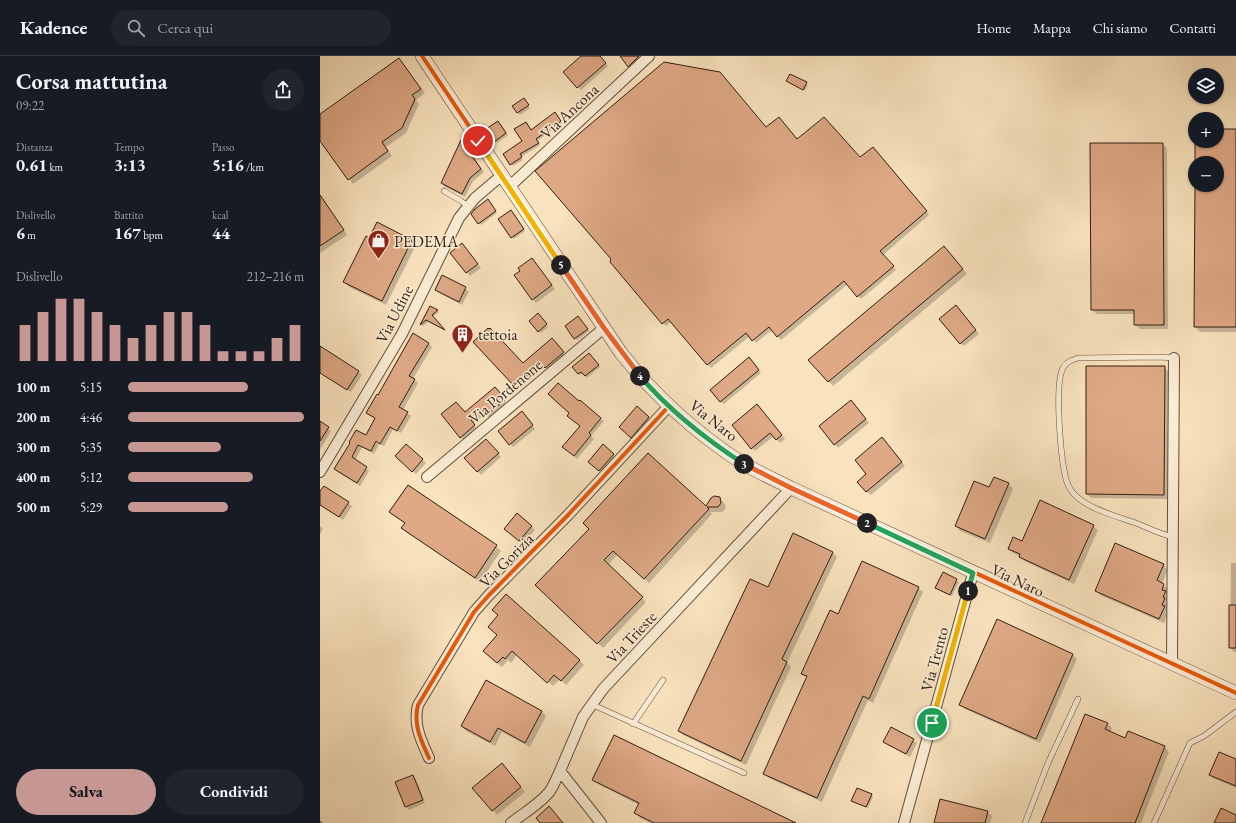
<!DOCTYPE html>
<html lang="it">
<meta charset="utf-8">
<style>
:root{--surface:#171b24;--page:#20242c;--text:#f1f3f6;--muted:#9ea1a6;--line:#363941;--accent:#c59692}
body{margin:0;font-family:"EB Garamond",serif;background:var(--page);color:var(--text);height:100vh;display:flex;flex-direction:column;font-size:15px;white-space:nowrap}
*{box-sizing:border-box;margin:0}
p{font-size:13px;color:var(--muted)}
.icon{flex:none;width:22px;height:22px;fill:none;stroke:currentColor;stroke-width:2;stroke-linecap:round;stroke-linejoin:round}
.map{position:relative;flex:1;overflow:hidden}
.drawer{display:flex;flex-direction:column;background:var(--surface);width:320px}
.drawer>*{flex:none}
.fabs{position:absolute;left:868px;top:12px;display:grid;gap:8px}
.fabs a{display:grid;place-items:center;width:36px;height:36px;border-radius:50%;background:var(--surface);box-shadow:0 1px 3px #0004;font-size:20px}
.pin{position:absolute;display:grid;place-items:center;width:34px;height:34px;color:#fff;margin:-17px;border:2px solid #fff;border-radius:50%;box-shadow:0 1px 4px #0007}
.km{position:absolute;width:20px;height:20px;margin:-10px;border-radius:50%;background:#222;color:#fff;font-size:11px;line-height:20px;text-align:center}
.round{display:grid;place-items:center;flex:none;width:42px;height:42px;border-radius:21px;background:var(--page)}
.head{display:flex;align-items:center;justify-content:space-between;height:68px;padding:0 16px}
h1{font-size:22px;font-weight:700;line-height:30px}
.metrics{display:grid;grid-template-columns:repeat(3,1fr);gap:6px;height:68px;padding:4px 16px}
.metrics div{display:grid;align-content:center}
.metrics b{font-size:17px;font-weight:700}
.metrics small{font-size:11px;font-weight:400}
.metrics p{font-size:11px}
.chart{height:112px;padding:8px 16px}
.chart p{display:flex;justify-content:space-between}
.chart svg{width:100%;height:72px;margin-top:4px;stroke:var(--accent);stroke-width:6}
.button{display:flex;gap:8px;margin-top:auto;padding:8px 16px}
.button a{flex:1;height:46px;border-radius:24px;background:var(--accent);color:#111;font-size:16px;font-weight:700;line-height:46px;text-align:center}
.button a+a{background:var(--page);color:var(--text)}
ul{padding:0 16px;list-style:none;font-size:13px}
li{display:grid;grid-template-columns:64px 48px 1fr;align-items:center;height:30px}
li i{height:10px;border-radius:5px;background:var(--accent)}
header{display:flex;align-items:center;gap:24px;box-sizing:border-box;height:56px;padding:0 20px;background:var(--surface);border-bottom:1px solid var(--line)}
header strong{font-size:19px}
nav{display:flex;gap:22px;margin-inline-start:auto;font-size:14px}
.search{width:280px;height:36px;background:var(--page);display:flex;align-items:center;gap:10px;box-sizing:border-box;padding:0 14px;border-radius:22px;color:var(--muted);font-size:15px}
main{display:flex;flex:1;min-height:0}
.map>svg:first-child{display:block}
.shadow{fill:#0003}
.lines{fill:none;stroke-linecap:round;stroke-linejoin:round}
.stream{stroke:#737f6e;stroke-width:2.5}
.building{fill:#dfa986;stroke:#301e10}
.service-casing{stroke:#624f3c;stroke-width:6}
.minor-casing{stroke:#624f3c;stroke-width:12}
.tertiary-casing{stroke:#624f3c;stroke-width:14}
.service{stroke:#fbedd5;stroke-width:5}
.minor{stroke:#fbedd5;stroke-width:10}
.tertiary{stroke:#fbedd5;stroke-width:13}
.cycleway-casing{stroke:#fbedd5;stroke-width:6}
.cycleway{stroke:#e8590c;stroke-width:4}
.split-1-casing{stroke:#fff;stroke-width:8}
.split-2-casing{stroke:#fff;stroke-width:8}
.split-3-casing{stroke:#fff;stroke-width:8}
.split-4-casing{stroke:#fff;stroke-width:8}
.split-5-casing{stroke:#fff;stroke-width:8}
.split-6-casing{stroke:#fff;stroke-width:8}
.split-1{stroke:#f5b400;stroke-width:5}
.split-2{stroke:#22a559;stroke-width:5}
.split-3{stroke:#f0652b;stroke-width:5}
.split-4{stroke:#22a559;stroke-width:5}
.split-5{stroke:#f0652b;stroke-width:5}
.split-6{stroke:#f5b400;stroke-width:5}
.labels{text-anchor:middle;stroke-width:3;stroke-linejoin:round;paint-order:stroke}
.street-label{font-size:16px;fill:#301e10;stroke:#fbedd5}
.poi-label{font-size:16px;fill:#301e10;stroke:#fbedd5;text-anchor:start}
</style>
<header>
<strong>Kadence</strong>
<div class="search"><svg class="icon" aria-label="search" viewBox="0 0 24 24"><circle cx="10" cy="10" r="6"/><path d="M15 15l6 6"/></svg>Cerca qui</div>
<nav><a>Home</a><a>Mappa</a><a>Chi siamo</a><a>Contatti</a></nav>
</header>
<main>
<section class="drawer">
<div class="head"><div><h1>Corsa mattutina</h1><p>09:22</p></div><a class="round"><svg class="icon" aria-label="share" viewBox="0 0 24 24"><path d="M12 15V3M7 8l5-5 5 5M5 13v7h14v-7"/></svg></a></div>
<div class="metrics">
<div><p>Distanza</p><b>0.61<small> km</small></b></div>
<div><p>Tempo</p><b>3:13</b></div>
<div><p>Passo</p><b>5:16<small> /km</small></b></div>
</div>
<div class="metrics">
<div><p>Dislivello</p><b>6<small> m</small></b></div>
<div><p>Battito</p><b>167<small> bpm</small></b></div>
<div><p>kcal</p><b>44</b></div>
</div>
<div class="chart"><p><span>Dislivello</span>212–216 m</p>
<svg viewBox="0 0 160 44" preserveAspectRatio="none"><path d="M5 44V22M15 44V14M25 44V6M35 44V6M45 44V14M55 44V22M65 44V30M75 44V22M85 44V14M95 44V14M105 44V22M115 44V38M125 44V38M135 44V38M145 44V30M155 44V22"/></svg>
</div>
<ul>
<li><b>100 m</b>5:15<i style="width:68%"></i></li>
<li><b>200 m</b>4:46<i style="width:100%"></i></li>
<li><b>300 m</b>5:35<i style="width:53%"></i></li>
<li><b>400 m</b>5:12<i style="width:71%"></i></li>
<li><b>500 m</b>5:29<i style="width:57%"></i></li>
</ul>
<div class="button"><a>Salva</a><a>Condividi</a></div>
</section>
<div class="map">
<svg width="916" height="767" viewBox="0 0 916 767">
<rect width="100%" height="100%" fill="#f9e3be"/>
<filter id="stains"><feTurbulence type="fractalNoise" baseFrequency=".005" numOctaves="4"/><feColorMatrix values="0 0 0 0 .2 0 0 0 0 .09 0 0 0 0 .02 0 0 0 .5 -.17"/></filter>
<radialGradient id="worn" r=".72"><stop offset=".6" stop-color="#630" stop-opacity="0"/><stop offset="1" stop-color="#630" stop-opacity=".3"/></radialGradient>
<!-- shadow -->
<path class="shadow" d="M 262,0 L 279,0 L 288,10 L 261,34 L 258,31 Z
M 301,0 L 318,0 L 320,3 L 311,12 Z
M 79,3 L 83,8 L 105,37 L 96,44 L 99,48 L 86,77 L 66,91 L 72,100 L 33,128 L 29,123 L 0,83 L 0,60 Z
M 471,19 L 488,29 L 485,35 L 468,25 Z
M 206,46 L 210,52 L 200,59 L 194,51 Z
M 237,60 L 242,67 L 217,85 L 220,89 L 201,101 L 203,104 L 193,110 L 184,98 L 203,86 L 211,75 Z
M 180,68 L 188,79 L 177,87 L 175,85 Z
M 446,72 L 477,84 L 540,103 L 556,95 L 609,159 L 563,199 L 576,214 L 541,243 L 528,228 L 461,284 L 452,274 L 436,287 L 430,280 L 391,312 L 352,265 L 346,270 L 343,267 Z
M 897,74 L 916,74 L 916,276 L 880,276 L 875,271 L 876,129 L 897,129 L 897,107 L 876,107 L 876,85 L 897,85 Z
M 144,88 L 164,116 L 153,125 L 145,141 L 125,131 L 122,127 Z
M 842,88 L 847,92 L 848,273 L 820,273 L 815,269 L 815,258 L 777,258 L 772,254 Z
M 0,138 L 27,179 L 0,197 Z
M 169,147 L 177,157 L 161,169 L 159,167 Z
M 193,158 L 205,175 L 194,183 L 192,181 Z
M 50,183 L 92,184 L 96,189 L 66,249 L 29,231 L 24,226 Z
M 145,192 L 161,212 L 150,220 L 131,197 Z
M 629,196 L 647,218 L 513,330 L 490,304 Z
M 212,203 L 235,233 L 216,247 L 213,243 L 201,215 Z
M 145,232 L 149,236 L 142,249 L 119,237 L 116,234 Z
M 110,251 L 119,256 L 113,261 L 124,273 L 108,266 L 103,270 L 101,269 Z
M 639,254 L 659,278 L 644,290 L 641,287 Z
M 220,261 L 228,271 L 221,277 L 219,275 Z
M 260,263 L 269,275 L 257,284 L 255,282 Z
M 154,286 L 203,308 L 234,286 L 245,299 L 228,314 L 223,309 L 198,332 Z
M 109,288 L 112,291 L 93,323 L 98,327 L 83,354 L 91,360 L 81,377 L 73,373 L 64,390 L 59,388 L 54,398 L 42,391 L 35,405 L 49,415 L 40,430 L 18,416 L 15,413 L 31,387 L 47,380 L 56,363 L 47,357 L 59,340 Z
M 0,291 L 39,316 L 42,319 L 31,336 L 0,317 Z
M 269,298 L 280,311 L 267,322 L 263,317 L 260,319 L 253,311 Z
M 432,306 L 441,317 L 404,348 L 400,345 Z
M 844,311 L 849,316 L 849,443 L 771,442 L 767,438 Z
M 178,335 L 184,342 L 183,343 L 187,348 L 169,362 L 165,358 L 153,368 L 158,373 L 144,384 L 141,381 L 145,357 Z
M 260,346 L 284,365 L 271,380 L 274,383 L 257,403 L 247,394 L 261,370 L 251,357 Z
M 534,348 L 549,367 L 518,392 L 500,370 Z
M 441,353 L 465,383 L 460,387 L 454,380 L 435,395 L 432,392 Z
M 205,360 L 215,373 L 193,391 L 190,388 Z
M 328,362 L 331,365 L 314,384 L 303,374 Z
M 0,367 L 11,375 L 0,394 Z
M 166,384 L 181,401 L 161,419 L 146,402 Z
M 566,387 L 585,410 L 551,439 L 546,435 L 548,418 Z
M 86,389 L 106,407 L 96,418 L 76,400 Z
M 283,390 L 295,400 L 281,416 L 269,406 Z
M 674,422 L 689,428 L 693,433 L 670,487 L 640,475 L 636,470 L 670,433 Z
M 88,430 L 176,490 L 181,495 L 160,526 L 87,476 L 85,468 L 71,456 Z
M 0,437 L 28,447 L 32,450 L 23,464 L 0,449 Z
M 393,441 L 399,442 L 404,447 L 406,450 L 404,455 L 401,456 L 390,456 L 392,458 L 329,527 L 298,498 L 288,509 L 326,546 L 283,592 L 217,529 L 386,452 Z
M 0,470 L 3,473 L 0,478 Z
M 211,470 L 215,474 L 203,488 L 189,476 Z
M 773,470 L 778,474 L 754,528 L 704,505 L 700,500 L 693,497 L 689,493 L 702,486 Z
M 513,497 L 517,501 L 467,607 L 471,611 L 426,709 L 363,679 L 359,675 L 448,533 Z
M 911,507 L 916,507 L 916,596 L 914,596 L 910,591 Z
M 843,509 L 848,514 L 842,528 L 848,533 L 847,538 L 850,541 L 847,546 L 849,548 L 847,553 L 849,555 L 844,567 L 780,539 L 776,534 Z
M 623,517 L 639,526 L 632,540 L 616,532 Z
M 598,532 L 603,536 L 553,647 L 548,644 L 502,746 L 449,722 L 444,717 L 487,622 L 482,617 L 518,559 Z
M 178,579 L 259,604 L 264,609 L 246,629 L 240,623 L 233,630 L 197,599 L 191,607 L 188,604 L 182,611 L 169,599 Z
M 753,599 L 757,603 L 720,687 L 645,653 L 640,648 Z
M 166,625 L 222,656 L 226,660 L 210,691 L 182,676 L 175,690 L 146,675 L 142,670 Z
M 788,668 L 792,672 L 790,677 L 806,683 L 809,677 L 845,691 L 849,696 L 821,767 L 722,767 Z
M 593,684 L 597,687 L 590,701 L 568,689 L 565,686 Z
M 916,704 L 916,732 L 893,722 L 890,719 Z
M 186,713 L 205,736 L 177,759 L 154,732 Z
M 92,720 L 96,723 L 105,747 L 89,754 L 86,751 Z
M 273,724 L 474,767 L 331,767 L 320,762 L 315,757 L 319,749 L 278,728 Z
M 551,739 L 553,741 L 548,752 L 534,746 Z
M 667,756 L 672,760 L 670,767 L 615,767 Z"/>
<g class="lines">
<!-- stream -->
<path class="stream" d="M 0,766 L 1,767"/>
</g>
<!-- building -->
<path class="building" d="M 261,0 L 280,0 L 286,7 L 257,32 L 243,16 Z
M 300,0 L 319,0 L 308,11 Z
M 79,2 L 101,33 L 92,39 L 95,43 L 82,72 L 62,86 L 68,95 L 28,124 L 0,85 L 0,58 Z
M 344,6 L 400,16 L 446,71 L 459,61 L 477,83 L 504,61 L 540,101 L 553,91 L 607,155 L 560,195 L 574,210 L 537,241 L 524,225 L 457,281 L 449,271 L 432,285 L 426,277 L 387,309 L 348,263 L 342,268 L 290,206 L 291,203 L 215,115 Z
M 470,18 L 487,26 L 483,34 L 466,25 Z
M 204,42 L 209,49 L 197,57 L 192,50 Z
M 235,56 L 241,65 L 216,83 L 219,87 L 200,98 L 202,101 L 190,109 L 183,98 L 202,85 L 194,73 L 206,66 L 211,74 Z
M 178,65 L 186,77 L 174,86 L 166,73 Z
M 897,73 L 916,73 L 916,271 L 874,271 L 875,129 L 897,129 L 897,107 L 875,107 L 875,85 L 897,85 Z
M 141,84 L 161,113 L 150,122 L 142,138 L 121,127 Z
M 770,87 L 843,87 L 844,269 L 814,269 L 814,254 L 771,254 Z
M 0,139 L 24,174 L 0,190 Z
M 168,143 L 176,155 L 158,168 L 151,158 L 155,153 Z
M 191,154 L 204,173 L 191,182 L 178,163 Z
M 57,166 L 92,184 L 62,245 L 23,226 L 46,180 L 49,182 Z
M 142,187 L 158,208 L 146,217 L 130,197 Z
M 624,190 L 643,213 L 508,326 L 488,304 Z
M 212,202 L 232,229 L 212,244 L 194,219 L 200,215 L 198,212 Z
M 122,219 L 146,231 L 139,246 L 115,234 Z
M 636,249 L 656,274 L 640,288 L 619,263 Z
M 110,250 L 118,254 L 112,259 L 125,274 L 106,264 L 100,269 Z
M 218,257 L 227,268 L 218,276 L 209,265 Z
M 258,260 L 268,273 L 254,283 L 245,270 Z
M 168,272 L 169,273 L 170,272 L 203,307 L 232,282 L 244,296 L 225,312 L 220,307 L 195,331 L 153,286 Z
M 93,277 L 109,287 L 89,320 L 95,323 L 79,351 L 88,356 L 77,375 L 70,371 L 60,388 L 56,385 L 51,395 L 38,389 L 32,401 L 47,411 L 37,427 L 14,413 L 30,387 L 29,386 L 36,374 L 46,379 L 55,362 L 46,357 L 57,338 L 58,339 Z
M 0,290 L 39,315 L 27,334 L 0,317 Z
M 269,297 L 279,309 L 265,320 L 261,316 L 258,318 L 252,311 Z
M 429,301 L 439,314 L 400,346 L 390,334 Z
M 766,310 L 845,310 L 844,439 L 766,438 Z
M 238,327 L 259,345 L 260,344 L 281,362 L 269,377 L 271,379 L 254,400 L 242,391 L 260,370 L 247,360 L 249,357 L 228,338 Z
M 175,331 L 182,339 L 181,340 L 185,344 L 165,360 L 162,355 L 151,364 L 155,369 L 140,382 L 121,358 L 136,346 L 145,356 Z
M 531,344 L 546,363 L 514,389 L 499,370 Z
M 437,348 L 462,379 L 456,384 L 450,377 L 431,393 L 412,369 Z
M 317,350 L 329,361 L 311,382 L 299,371 Z
M 202,355 L 213,369 L 189,389 L 178,375 Z
M 0,365 L 9,371 L 0,385 Z
M 562,381 L 582,406 L 546,436 L 537,426 L 546,418 L 535,404 Z
M 166,383 L 179,397 L 157,416 L 144,402 Z
M 86,388 L 103,403 L 92,416 L 75,400 Z
M 283,388 L 294,398 L 279,415 L 268,406 Z
M 328,397 L 386,450 L 391,442 L 394,440 L 400,441 L 401,447 L 398,451 L 387,451 L 389,453 L 324,523 L 293,495 L 284,504 L 323,541 L 277,588 L 215,529 L 269,473 L 263,467 Z
M 674,421 L 689,427 L 665,483 L 635,470 L 654,425 L 669,431 Z
M 88,429 L 177,489 L 155,522 L 81,472 L 85,467 L 69,456 Z
M 4,430 L 29,446 L 19,461 L 0,449 L 0,435 Z
M 720,444 L 774,469 L 749,524 L 699,501 L 700,498 L 688,493 L 693,481 L 702,485 Z
M 197,457 L 212,470 L 199,485 L 184,473 Z
M 473,477 L 513,496 L 462,603 L 467,606 L 421,705 L 358,675 L 430,523 L 448,531 Z
M 795,487 L 844,508 L 837,524 L 844,528 L 842,534 L 846,535 L 843,541 L 845,542 L 842,549 L 845,550 L 839,563 L 775,535 Z
M 542,505 L 599,531 L 549,643 L 543,640 L 497,742 L 443,718 L 487,620 L 481,618 L 510,554 L 518,558 Z
M 623,516 L 637,523 L 630,539 L 615,532 Z
M 186,538 L 260,604 L 241,625 L 234,619 L 227,627 L 192,595 L 185,603 L 183,601 L 177,607 L 163,595 L 177,579 L 168,571 L 178,559 L 172,554 Z
M 909,549 L 916,549 L 916,592 L 909,592 Z
M 677,563 L 753,598 L 716,683 L 639,649 Z
M 166,624 L 222,655 L 205,687 L 178,672 L 170,686 L 141,670 Z
M 765,658 L 788,667 L 785,673 L 805,682 L 808,675 L 845,690 L 815,767 L 721,767 Z
M 571,671 L 594,683 L 586,698 L 563,686 Z
M 294,679 L 476,767 L 334,767 L 314,757 L 319,747 L 272,724 Z
M 899,696 L 916,703 L 916,730 L 889,719 Z
M 182,707 L 201,731 L 172,755 L 152,732 Z
M 93,719 L 103,744 L 85,751 L 75,726 Z
M 537,732 L 552,738 L 546,751 L 531,745 Z
M 620,743 L 668,755 L 665,767 L 614,767 Z
M 229,750 L 243,767 L 220,767 L 216,762 Z
M 901,752 L 916,759 L 916,767 L 894,767 Z"/>
<g class="lines">
<defs>
<path id="service" d="M 124,135 L 141,145 L 148,150
M 853,481 C 840,478 828,472 816,467 C 796,460 767,453 753,437 C 750,433 747,428 746,423 C 741,404 734,329 743,312 C 746,306 752,304 758,302 L 839,301 L 854,302
M 271,648 L 424,717
M 313,668 L 343,624
M 705,767 L 728,707 L 758,643
M 834,767 L 870,687 L 884,680 L 916,656"/>
<path id="minor" d="M 189,131 L 329,0
M 0,416 L 82,278 L 139,162 L 155,142 L 181,120
M 107,421 L 284,272
M 852,608 L 854,302
M 109,702 C 101,684 93,669 98,649 L 154,556 L 169,539 L 248,459 L 349,350
M 191,767 C 204,757 220,748 230,735 C 234,729 237,721 240,715
M 281,767 L 240,715 L 263,661 L 283,633 L 471,432
M 584,767 L 653,517"/>
<path id="tertiary" d="M 102,0 L 301,297 C 335,340 376,377 422,407 C 438,416 455,424 471,432 L 916,637"/>
</defs>
<!-- service casing -->
<use href="#service" class="service-casing"/>
<!-- minor casing -->
<use href="#minor" class="minor-casing"/>
<!-- tertiary casing -->
<use href="#tertiary" class="tertiary-casing"/>
<!-- service -->
<use href="#service" class="service"/>
<!-- minor -->
<use href="#minor" class="minor"/>
<!-- tertiary -->
<use href="#tertiary" class="tertiary"/>
<defs>
<path id="cycleway" d="M 102,0 L 301,297 C 335,340 376,377 422,407 C 438,416 455,424 471,432 L 916,637
M 109,702 C 101,684 93,669 98,649 L 154,556 L 169,539 L 248,459 L 349,350"/>
</defs>
<!-- cycleway casing -->
<use href="#cycleway" class="cycleway-casing"/>
<!-- cycleway -->
<use href="#cycleway" class="cycleway"/>
</g>
<g class="lines">
<defs>
<path id="split-1" d="M 612,667 L 648,535"/>
<path id="split-2" d="M 547,467 L 653,517 L 648,535"/>
<path id="split-3" d="M 424,408 L 471,432 L 547,467"/>
<path id="split-4" d="M 320,320 C 349,354 387,384 424,408"/>
<path id="split-5" d="M 241,209 L 284,272 L 320,320"/>
<path id="split-6" d="M 158,85 L 241,209"/>
</defs>
<!-- split-1 casing -->
<use href="#split-1" class="split-1-casing"/>
<!-- split-2 casing -->
<use href="#split-2" class="split-2-casing"/>
<!-- split-3 casing -->
<use href="#split-3" class="split-3-casing"/>
<!-- split-4 casing -->
<use href="#split-4" class="split-4-casing"/>
<!-- split-5 casing -->
<use href="#split-5" class="split-5-casing"/>
<!-- split-6 casing -->
<use href="#split-6" class="split-6-casing"/>
<!-- split-1 -->
<use href="#split-1" class="split-1"/>
<!-- split-2 -->
<use href="#split-2" class="split-2"/>
<!-- split-3 -->
<use href="#split-3" class="split-3"/>
<!-- split-4 -->
<use href="#split-4" class="split-4"/>
<!-- split-5 -->
<use href="#split-5" class="split-5"/>
<!-- split-6 -->
<use href="#split-6" class="split-6"/>
</g>
<!-- icons -->
<defs>
<symbol id="shop-pin" viewBox="-11 -11 22 30"><path d="M0 17L-7.5 6A9.5 9.5 0 1 1 7.5 6Z" fill="#8f2418" stroke="#fbedd5"/><path d="M-5-2.5h2.3a2.7 3.5 0 0 1 5.4 0H5L5.5 6h-11ZM-1.5-2.5h3a1.5 2.3 0 0 0-3 0Z" fill="#fff"/></symbol>
<symbol id="building-pin" viewBox="-11 -11 22 30"><path d="M0 17L-7.5 6A9.5 9.5 0 1 1 7.5 6Z" fill="#8f2418" stroke="#fbedd5"/><path d="M-4-6H4V6H1V3H-1V6H-4ZM-2.5-4.3h1.7v1.8h-1.7ZM.8-4.3h1.7v1.8H.8ZM-2.5-1h1.7V.8h-1.7ZM.8-1h1.7V.8H.8Z" fill="#fff"/></symbol>
</defs>
<g fill-rule="evenodd">
<use href="#shop-pin" x="46" y="172" width="25" height="34"/>
<use href="#building-pin" x="130" y="266" width="25" height="34"/>
</g>
<g class="labels">
<!-- street labels -->
<g class="street-label">
<text transform="translate(249 55) rotate(-43)" y="6">Via Ancona</text>
<text transform="translate(74 258) rotate(-63)" y="6">Via Udine</text>
<text transform="translate(185 335) rotate(-40)" y="6">Via Pordenone</text>
<text transform="translate(394 364) rotate(38)" y="6">Via Naro</text>
<text transform="translate(186 504) rotate(-45)" y="6">Via Gorizia</text>
<text transform="translate(698 524) rotate(25)" y="6">Via Naro</text>
<text transform="translate(311 581) rotate(-47)" y="6">Via Trieste</text>
<text transform="translate(614 603) rotate(-75)" y="6">Via Trento</text>
</g>
<!-- poi labels -->
<g class="poi-label">
<text x="74" y="191">PEDEMA</text>
<text x="158" y="284">tettoia</text>
</g>
</g>
<rect width="100%" height="100%" filter="url(#stains)"/>
<rect width="100%" height="100%" fill="url(#worn)"/>
</svg>
<div class="fabs">
<a><svg class="icon" aria-label="layers" viewBox="0 0 24 24"><path d="M12 4l9 5-9 5-9-5zM3 14l9 5 9-5"/></svg></a>
<a>+</a>
<a>−</a>
</div>
<div class="pin" style="left:612px;top:667px;background:#1e9e55"><svg class="icon" aria-label="arrive" viewBox="0 0 24 24"><path d="M6 21V4h12l-3 4 3 4H6"/></svg></div>
<div class="pin" style="left:158px;top:85px;background:#d93025"><svg class="icon" aria-label="check" viewBox="0 0 24 24"><path d="M5 12l5 5 9-10"/></svg></div>
<b class="km" style="left:648px;top:535px">1</b>
<b class="km" style="left:547px;top:467px">2</b>
<b class="km" style="left:424px;top:408px">3</b>
<b class="km" style="left:320px;top:320px">4</b>
<b class="km" style="left:241px;top:209px">5</b>
</div>
</main>
